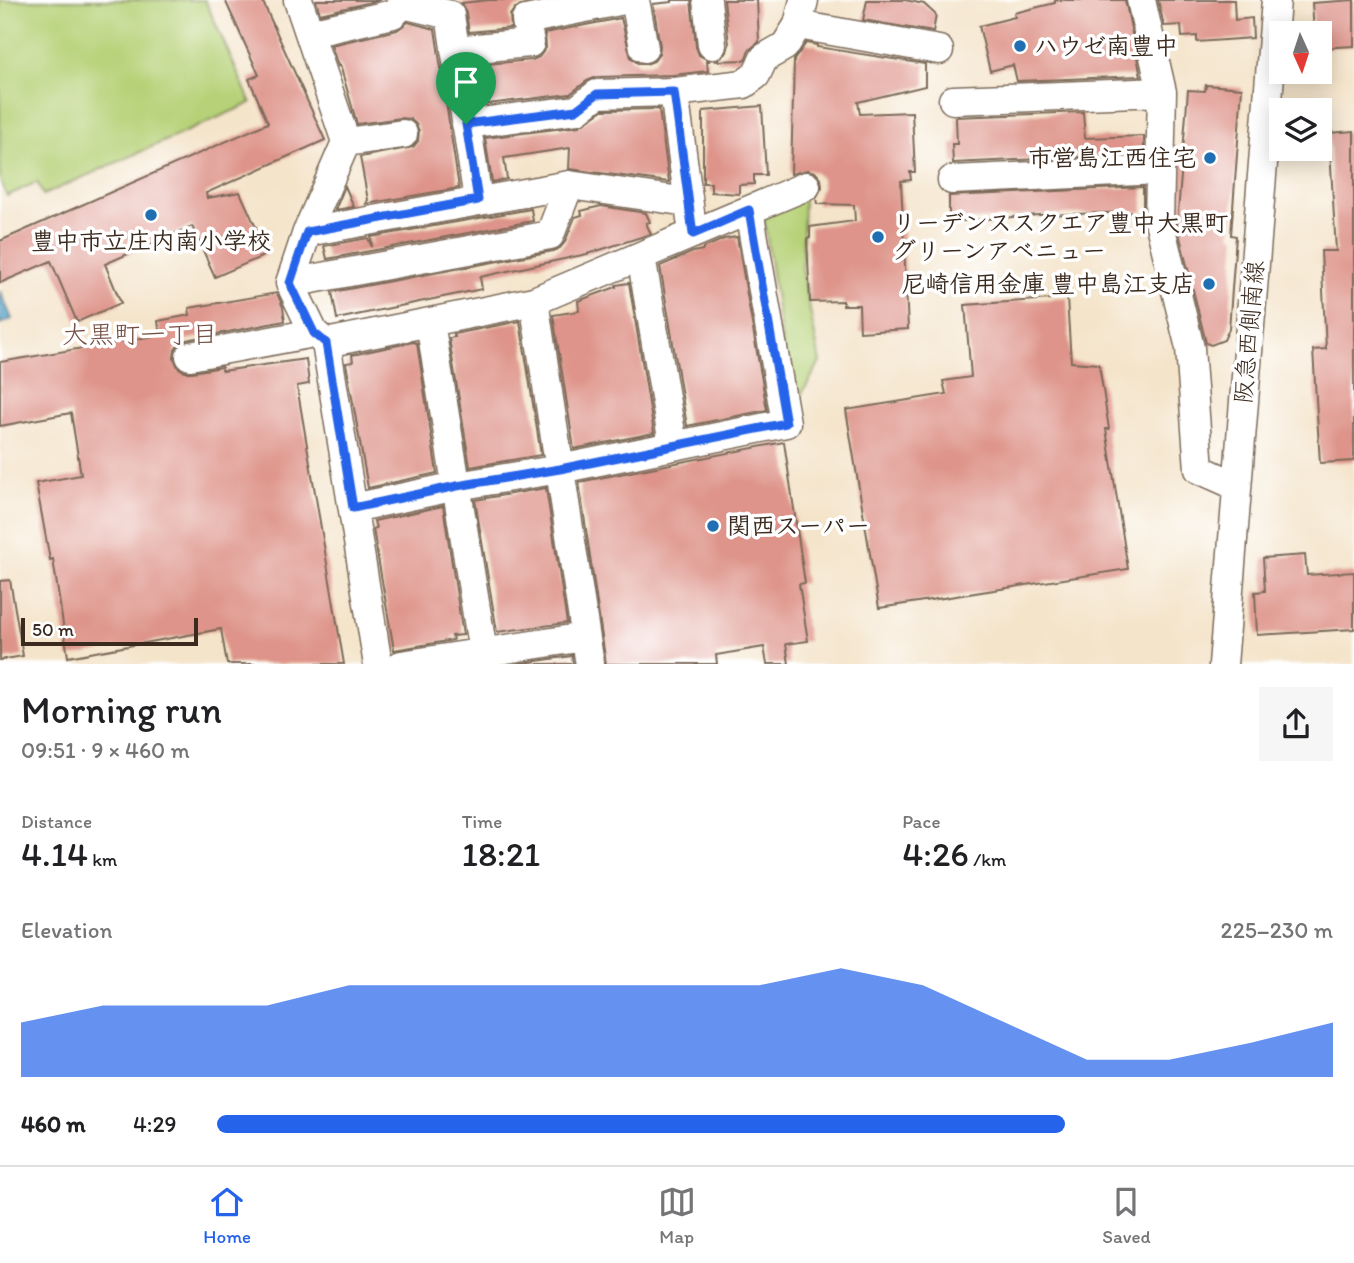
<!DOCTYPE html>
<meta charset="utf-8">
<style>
:root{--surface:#fff;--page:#f6f6f6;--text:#202124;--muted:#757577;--line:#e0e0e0;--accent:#2563eb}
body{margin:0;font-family:Itim,"Klee One",sans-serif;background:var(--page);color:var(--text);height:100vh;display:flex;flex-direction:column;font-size:26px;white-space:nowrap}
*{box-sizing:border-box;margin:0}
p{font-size:23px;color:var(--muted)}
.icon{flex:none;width:38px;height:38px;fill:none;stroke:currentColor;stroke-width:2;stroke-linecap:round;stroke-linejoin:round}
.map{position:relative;height:664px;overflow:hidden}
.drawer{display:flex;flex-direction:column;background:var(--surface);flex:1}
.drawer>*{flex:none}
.needle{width:46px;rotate:177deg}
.fabs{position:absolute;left:1269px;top:21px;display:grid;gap:14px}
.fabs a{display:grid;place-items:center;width:63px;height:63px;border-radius:0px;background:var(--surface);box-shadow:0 4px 18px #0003;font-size:35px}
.scale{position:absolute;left:21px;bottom:18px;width:177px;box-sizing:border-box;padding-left:7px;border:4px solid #3b2a1e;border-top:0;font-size:19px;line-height:24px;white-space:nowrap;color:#3b2a1e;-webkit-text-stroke:5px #fff;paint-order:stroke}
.pin{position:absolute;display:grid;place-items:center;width:60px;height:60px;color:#fff;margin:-72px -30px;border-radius:50% 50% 50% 0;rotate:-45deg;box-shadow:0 0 7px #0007}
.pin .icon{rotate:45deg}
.round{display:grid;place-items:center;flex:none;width:74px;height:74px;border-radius:0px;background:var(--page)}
.summary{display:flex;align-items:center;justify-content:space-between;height:119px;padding:0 21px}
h1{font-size:38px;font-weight:600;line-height:52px}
.stats{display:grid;grid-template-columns:repeat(3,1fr);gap:10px;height:119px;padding:7px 21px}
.stats div{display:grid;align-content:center}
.stats b{font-size:35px;font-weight:600}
.stats small{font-size:19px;font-weight:400}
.stats p{font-size:19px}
.chart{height:196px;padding:14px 21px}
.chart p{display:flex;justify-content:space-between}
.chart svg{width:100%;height:126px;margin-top:7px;fill:var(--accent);opacity:.7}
ul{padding:0 21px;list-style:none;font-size:23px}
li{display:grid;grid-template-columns:112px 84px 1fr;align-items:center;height:52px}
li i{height:18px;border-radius:9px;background:var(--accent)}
.tab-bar{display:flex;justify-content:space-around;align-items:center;height:98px;border-top:2px solid var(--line);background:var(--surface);font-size:19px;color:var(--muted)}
.tab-bar a{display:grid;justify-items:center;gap:4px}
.tab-bar .active{color:var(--accent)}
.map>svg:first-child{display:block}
.green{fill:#b6d177;stroke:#787e4a;stroke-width:2}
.water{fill:#51a4cc;stroke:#466775;stroke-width:2}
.building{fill:#de948a}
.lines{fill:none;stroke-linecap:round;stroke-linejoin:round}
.minor-casing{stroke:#7c6b5a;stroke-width:31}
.minor{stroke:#fff;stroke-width:28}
.route-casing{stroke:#fff;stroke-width:14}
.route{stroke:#2563eb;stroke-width:9}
.poi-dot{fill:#1f6fb2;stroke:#fff;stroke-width:2.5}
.labels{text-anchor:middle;stroke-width:7;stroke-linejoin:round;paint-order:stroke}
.poi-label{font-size:24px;font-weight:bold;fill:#3b2a1e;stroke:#fff;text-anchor:start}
.street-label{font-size:24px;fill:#3b2a1e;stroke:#fff}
.neighbourhood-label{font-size:26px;fill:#744f44;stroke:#fff}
</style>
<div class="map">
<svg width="1354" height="665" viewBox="0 0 1354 665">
<rect width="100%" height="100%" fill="#fff"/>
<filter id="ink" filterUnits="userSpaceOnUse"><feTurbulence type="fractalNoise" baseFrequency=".0143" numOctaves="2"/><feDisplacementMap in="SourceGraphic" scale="14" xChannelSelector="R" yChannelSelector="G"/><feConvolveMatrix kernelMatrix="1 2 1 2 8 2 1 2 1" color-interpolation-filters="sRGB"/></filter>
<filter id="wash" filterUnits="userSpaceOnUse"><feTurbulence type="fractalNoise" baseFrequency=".00686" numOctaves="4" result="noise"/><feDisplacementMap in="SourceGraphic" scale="28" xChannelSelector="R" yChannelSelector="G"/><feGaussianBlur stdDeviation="1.57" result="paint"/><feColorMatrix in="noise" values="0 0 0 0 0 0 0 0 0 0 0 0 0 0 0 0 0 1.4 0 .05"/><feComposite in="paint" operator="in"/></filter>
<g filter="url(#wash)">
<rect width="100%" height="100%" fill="#f4e4ca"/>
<!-- green -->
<path class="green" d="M 0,0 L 205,0 L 251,103 L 43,195 L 37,182 L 7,196 L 0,181 Z
M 804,199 L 802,269 L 820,362 L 792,411 L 764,218 Z"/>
<!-- water -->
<path class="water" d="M 0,291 L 12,319 L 0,324 Z"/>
<g id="blocks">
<!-- building -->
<path class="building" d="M 225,0 L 262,0 L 325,140 L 206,193 L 207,198 L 240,192 L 268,254 L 215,277 L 192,226 L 105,264 L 121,303 L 77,322 L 51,261 L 0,283 L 0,241 L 268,123 L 249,79 L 259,75 Z
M 316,0 L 380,0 L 320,14 Z
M 489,0 L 541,0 L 515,8 L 510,15 L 511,28 L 469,32 L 466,13 L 461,3 Z
M 672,0 L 691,0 L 696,47 L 699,55 L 710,61 L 707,61 L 708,71 L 673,75 L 597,77 L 587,81 L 570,94 L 480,105 L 474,65 L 532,60 L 539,57 L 546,48 L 545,33 L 621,18 L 631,58 L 639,64 L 646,64 L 654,61 L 659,54 L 660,46 L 653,4 L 672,2 Z
M 724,0 L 757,0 L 759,42 L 749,50 L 745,60 L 716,61 L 727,52 L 729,44 Z
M 867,0 L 905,0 L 924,4 L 936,15 L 933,32 L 863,20 Z
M 1055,0 L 1125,0 L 1141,76 L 1017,81 L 1013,65 L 990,71 L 979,26 L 1015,17 L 1014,13 L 1055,3 Z
M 1158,0 L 1234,0 L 1235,20 L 1252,18 L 1253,38 L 1197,42 L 1197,36 L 1182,37 L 1181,25 L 1164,26 Z
M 1354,0 L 1354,46 L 1320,48 L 1320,33 L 1314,33 L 1312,3 Z
M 408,22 L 435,29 L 459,188 L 366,204 L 368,200 L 360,157 L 413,147 L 418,141 L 419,131 L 416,124 L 410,119 L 401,118 L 357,124 L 340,65 L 338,66 L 331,45 L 397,30 Z
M 806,43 L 817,45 L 817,47 L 925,64 L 925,86 L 858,102 L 860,114 L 912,112 L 915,172 L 910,172 L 911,180 L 901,181 L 908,329 L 860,332 L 859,305 L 843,305 L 843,301 L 810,302 L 807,239 L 810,238 L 810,227 L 855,221 L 854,205 L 817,204 L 816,198 L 822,187 L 821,179 L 815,172 L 807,170 L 791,174 L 794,60 Z
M 1206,85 L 1242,88 L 1231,235 L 1236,236 L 1229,329 L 1224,340 L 1211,345 L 1206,343 L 1177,225 L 1188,90 L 1205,91 Z
M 762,106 L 766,175 L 754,175 L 754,184 L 739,185 L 739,194 L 711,192 L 711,183 L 703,183 L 703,111 Z
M 659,109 L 669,182 L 569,169 L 570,148 L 504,158 L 507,179 L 492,182 L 485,138 L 579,126 L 603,110 Z
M 1083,112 L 1085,138 L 1144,136 L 1144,154 L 953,163 L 952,144 L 957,144 L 956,117 Z
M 1354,131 L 1354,461 L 1320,463 L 1313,350 L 1326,349 L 1321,251 L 1336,251 L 1329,133 Z
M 345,186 L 354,207 L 335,210 Z
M 1143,187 L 1143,212 L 1039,215 L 949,222 L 949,196 Z
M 601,206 L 646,213 L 650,222 L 646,223 L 651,234 L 587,254 L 480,277 L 482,289 L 337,319 L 332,292 L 553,251 L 560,248 L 565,242 L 575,217 L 582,215 L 581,211 Z
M 531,209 L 533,221 L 327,259 L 324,246 L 368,238 L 372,247 L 371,237 Z
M 737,237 L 767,410 L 687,426 L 660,266 L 693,252 L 703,250 L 703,248 L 724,239 Z
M 629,283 L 654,433 L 574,449 L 553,315 L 579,311 L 578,301 L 616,287 L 616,285 Z
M 277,293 L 283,307 L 285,321 L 186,340 L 180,343 L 175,350 L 174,358 L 178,367 L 185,372 L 192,372 L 222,367 L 222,371 L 306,359 L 309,384 L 297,386 L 344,664 L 227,664 L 221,629 L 68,657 L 53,559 L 50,560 L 36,483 L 81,475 L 71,413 L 0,426 L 0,362 L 160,335 L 158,321 L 190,315 L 189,308 Z
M 1067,298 L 1071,362 L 1099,364 L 1109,429 L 1106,429 L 1128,569 L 879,608 L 846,410 L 946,394 L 943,381 L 971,377 L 965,305 Z
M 520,321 L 541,455 L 470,467 L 449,338 L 455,337 L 454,334 Z
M 413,342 L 417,343 L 437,473 L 368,488 L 346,363 L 353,362 L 352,355 Z
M 784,442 L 805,583 L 799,584 L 808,641 L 786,644 L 789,664 L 767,664 L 764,647 L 716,655 L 717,664 L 606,664 L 579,482 Z
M 546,488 L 567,623 L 497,632 L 475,500 Z
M 443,506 L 463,635 L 452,636 L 453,640 L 394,650 L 373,529 L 376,528 L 374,521 Z
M 1305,555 L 1307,575 L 1354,572 L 1354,629 L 1257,635 L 1255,592 L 1265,591 L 1263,558 Z
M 10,580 L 23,656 L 0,660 L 0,581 Z
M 572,656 L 573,664 L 515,664 Z"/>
</g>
</g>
<g filter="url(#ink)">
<use href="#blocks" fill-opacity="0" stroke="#7c6b5a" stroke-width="2"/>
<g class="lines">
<defs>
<path id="minor" d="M 298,0 L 346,142 L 307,232 L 290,283 L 314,333 L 326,343
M 635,0 L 644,48
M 707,0 L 712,45
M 1141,0 L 1162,92 L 1159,221 L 1190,348 L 1199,469 L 1237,486
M 403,4 L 450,15 L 478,200
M 798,25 L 939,50
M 310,33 L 393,14 L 403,4 L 403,0
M 455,50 L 530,43 L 526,20 L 624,0
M 953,100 L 1162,92
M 466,124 L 577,110 L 597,94 L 674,92
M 346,142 L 403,134
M 952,180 L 1160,170
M 691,220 L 674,92 L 744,84 L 756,75 L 764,58 L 785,46 L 798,25 L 804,0
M 307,232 L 569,185 L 688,202
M 641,256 L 673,444
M 290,283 L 550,235 L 569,185
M 534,301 L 590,665
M 430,322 L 485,665
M 190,356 L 314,333
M 353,508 L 457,486 L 560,469 L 786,423 L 749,210
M 378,665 L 326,343 L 534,301 L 806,186
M 401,665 L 585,637
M 1223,665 L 1276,0"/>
</defs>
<!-- minor casing -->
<use href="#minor" class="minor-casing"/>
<!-- minor -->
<use href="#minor" class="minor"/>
</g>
</g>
<g class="lines" filter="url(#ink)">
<defs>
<path id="route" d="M 674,92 L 693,234 L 749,210 L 786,423 L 560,469 L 457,486 L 353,508 L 326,343 L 314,333 L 290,283 L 307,232 L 478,200 L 466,124 L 576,110 L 597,94 Z"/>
</defs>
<!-- route casing -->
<use href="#route" class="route-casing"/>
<!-- route -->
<use href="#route" class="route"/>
</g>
<!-- markers -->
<g class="poi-dot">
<circle cx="1020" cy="46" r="7"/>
<circle cx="1210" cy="158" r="7"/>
<circle cx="151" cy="215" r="7"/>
<circle cx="878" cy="237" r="7"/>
<circle cx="1209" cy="284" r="7"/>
<circle cx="713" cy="526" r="7"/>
</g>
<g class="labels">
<!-- poi labels -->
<g class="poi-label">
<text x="1034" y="54">ハウゼ南豊中</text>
<text x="1196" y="166" text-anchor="end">市営島江西住宅</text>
<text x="892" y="231">リーデンススクエア豊中大黒町<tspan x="892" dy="28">グリーンアベニュー</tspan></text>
<text x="151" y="249" text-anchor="middle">豊中市立庄内南小学校</text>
<text x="1195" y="292" text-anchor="end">尼崎信用金庫 豊中島江支店</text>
<text x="727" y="534">関西スーパー</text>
</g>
<!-- street labels -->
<g class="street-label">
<text transform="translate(1249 332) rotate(-85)" y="8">阪急西側南線</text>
</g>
<!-- neighbourhood labels -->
<g class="neighbourhood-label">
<text x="140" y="343">大黒町一丁目</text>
</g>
</g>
</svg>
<div class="fabs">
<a><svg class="needle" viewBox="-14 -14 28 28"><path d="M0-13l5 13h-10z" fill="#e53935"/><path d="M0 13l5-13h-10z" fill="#757577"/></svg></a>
<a><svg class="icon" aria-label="layers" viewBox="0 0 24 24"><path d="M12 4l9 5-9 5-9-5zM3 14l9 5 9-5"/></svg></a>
</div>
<div class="scale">50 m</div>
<div class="pin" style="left:466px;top:124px;background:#1e9e55"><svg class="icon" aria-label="arrive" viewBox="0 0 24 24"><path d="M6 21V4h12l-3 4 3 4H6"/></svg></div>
</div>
<section class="drawer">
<div class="summary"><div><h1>Morning run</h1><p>09:51 · 9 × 460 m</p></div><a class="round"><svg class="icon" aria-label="share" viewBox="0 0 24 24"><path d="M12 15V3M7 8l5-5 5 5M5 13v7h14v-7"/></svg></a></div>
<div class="stats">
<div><p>Distance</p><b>4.14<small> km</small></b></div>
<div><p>Time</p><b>18:21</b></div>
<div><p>Pace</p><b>4:26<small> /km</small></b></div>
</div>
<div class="chart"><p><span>Elevation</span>225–230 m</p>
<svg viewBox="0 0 160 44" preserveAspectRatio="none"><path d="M0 44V25L10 19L20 19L30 19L40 12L50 12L60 12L70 12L80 12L90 12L100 6L110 12L120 25L130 38L140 38L150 32L160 25V44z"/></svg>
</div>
<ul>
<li><b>460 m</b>4:29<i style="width:76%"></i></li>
</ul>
</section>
<nav class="tab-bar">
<a class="active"><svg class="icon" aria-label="home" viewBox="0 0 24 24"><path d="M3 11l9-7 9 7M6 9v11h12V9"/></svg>Home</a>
<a><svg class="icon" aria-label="map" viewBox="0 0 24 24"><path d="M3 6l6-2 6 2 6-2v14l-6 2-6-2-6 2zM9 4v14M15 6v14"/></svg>Map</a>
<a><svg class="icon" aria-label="saved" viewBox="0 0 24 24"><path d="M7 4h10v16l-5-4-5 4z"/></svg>Saved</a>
</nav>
